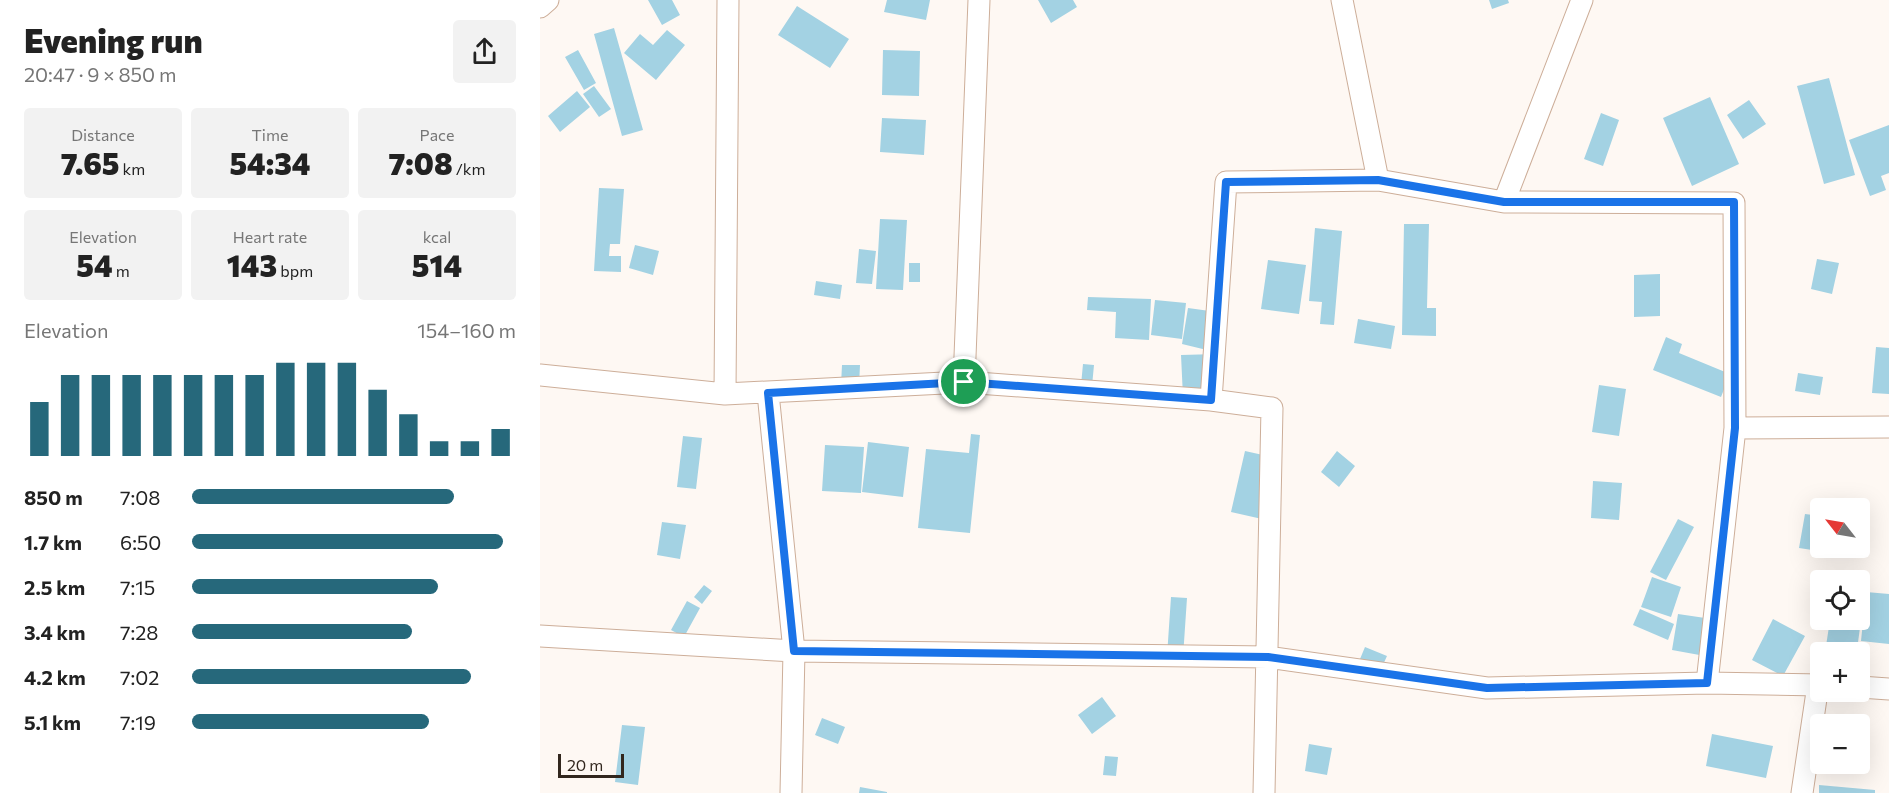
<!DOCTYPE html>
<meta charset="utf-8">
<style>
:root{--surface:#fff;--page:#f2f2f2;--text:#222;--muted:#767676;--accent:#26687b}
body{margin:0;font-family:Commissioner,sans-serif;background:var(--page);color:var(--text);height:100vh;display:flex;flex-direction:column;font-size:22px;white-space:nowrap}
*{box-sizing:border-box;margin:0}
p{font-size:20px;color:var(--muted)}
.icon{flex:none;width:33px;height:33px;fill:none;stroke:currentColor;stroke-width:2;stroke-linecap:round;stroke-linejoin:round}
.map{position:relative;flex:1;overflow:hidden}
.drawer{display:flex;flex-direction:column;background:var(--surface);width:540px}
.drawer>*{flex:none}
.needle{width:39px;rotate:301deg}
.buttons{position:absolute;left:1270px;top:498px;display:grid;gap:12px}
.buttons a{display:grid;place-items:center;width:60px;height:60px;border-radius:6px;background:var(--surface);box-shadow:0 6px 24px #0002;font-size:30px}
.scale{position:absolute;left:18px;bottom:15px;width:66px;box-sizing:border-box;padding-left:6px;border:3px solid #32271e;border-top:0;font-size:16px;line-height:21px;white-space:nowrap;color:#32271e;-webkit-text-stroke:4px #fef8f3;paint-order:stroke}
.pin{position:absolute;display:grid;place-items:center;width:51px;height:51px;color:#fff;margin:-26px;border:3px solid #fff;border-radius:50%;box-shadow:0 2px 6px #0007}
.round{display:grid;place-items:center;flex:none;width:63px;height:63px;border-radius:6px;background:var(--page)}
.summary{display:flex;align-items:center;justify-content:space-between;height:102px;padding:0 24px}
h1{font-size:33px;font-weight:800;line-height:45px}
.figures{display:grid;grid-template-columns:repeat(3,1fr);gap:9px;height:102px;padding:6px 24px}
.figures div{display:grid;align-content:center;border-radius:6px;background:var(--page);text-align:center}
.figures b{font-size:30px;font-weight:800}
.figures small{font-size:16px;font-weight:400}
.figures p{font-size:16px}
.chart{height:168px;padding:12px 24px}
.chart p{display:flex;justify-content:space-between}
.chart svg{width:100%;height:108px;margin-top:6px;stroke:var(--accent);stroke-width:6}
ul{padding:0 24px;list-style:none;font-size:20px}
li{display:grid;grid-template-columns:96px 72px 1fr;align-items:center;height:45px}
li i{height:15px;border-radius:8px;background:var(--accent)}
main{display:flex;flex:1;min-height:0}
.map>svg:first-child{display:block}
.building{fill:#a3d2e3}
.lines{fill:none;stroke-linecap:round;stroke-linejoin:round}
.street-casing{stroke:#cdae99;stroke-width:23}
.street{stroke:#fff;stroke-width:21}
.route-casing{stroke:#fff;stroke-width:12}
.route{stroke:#1a73e8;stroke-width:8}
</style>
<main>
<section class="drawer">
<div class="summary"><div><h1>Evening run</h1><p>20:47 · 9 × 850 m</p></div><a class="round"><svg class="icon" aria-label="share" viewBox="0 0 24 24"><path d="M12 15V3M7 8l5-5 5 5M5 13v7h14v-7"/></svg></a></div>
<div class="figures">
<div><p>Distance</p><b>7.65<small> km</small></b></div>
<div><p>Time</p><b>54:34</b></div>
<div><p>Pace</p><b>7:08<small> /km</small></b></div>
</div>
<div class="figures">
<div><p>Elevation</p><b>54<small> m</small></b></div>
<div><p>Heart rate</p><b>143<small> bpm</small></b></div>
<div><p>kcal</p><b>514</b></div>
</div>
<div class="chart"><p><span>Elevation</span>154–160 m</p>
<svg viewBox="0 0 160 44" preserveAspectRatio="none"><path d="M5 44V22M15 44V11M25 44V11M35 44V11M45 44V11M55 44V11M65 44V11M75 44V11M85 44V6M95 44V6M105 44V6M115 44V17M125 44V27M135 44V38M145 44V38M155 44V33"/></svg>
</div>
<ul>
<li><b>850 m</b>7:08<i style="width:81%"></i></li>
<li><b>1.7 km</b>6:50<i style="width:96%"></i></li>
<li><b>2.5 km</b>7:15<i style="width:76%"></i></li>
<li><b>3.4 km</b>7:28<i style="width:68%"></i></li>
<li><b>4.2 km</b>7:02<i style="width:86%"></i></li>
<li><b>5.1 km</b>7:19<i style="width:73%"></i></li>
</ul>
</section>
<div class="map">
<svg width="1349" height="793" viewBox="0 0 1349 793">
<rect width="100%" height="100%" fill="#fef8f3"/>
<!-- building -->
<path class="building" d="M 108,0 L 132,0 L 140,15 L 122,25 Z
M 347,0 L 390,0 L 386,20 L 344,12 Z
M 498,0 L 533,0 L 537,7 L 511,23 Z
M 949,0 L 968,0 L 969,3 L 952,9 Z
M 257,6 L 309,39 L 290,68 L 238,35 Z
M 74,28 L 103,130 L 82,136 L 54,34 Z
M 127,30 L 145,45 L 116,80 L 84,53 L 100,34 L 113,45 Z
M 38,50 L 56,83 L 44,90 L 25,57 Z
M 343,50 L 380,51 L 379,96 L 342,95 Z
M 1289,78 L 1315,175 L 1284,184 L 1257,86 Z
M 54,86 L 71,109 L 59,117 L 43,94 Z
M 37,91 L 50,107 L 20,132 L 8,116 Z
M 1170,97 L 1199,164 L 1152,186 L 1123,118 Z
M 1209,100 L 1226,124 L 1203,139 L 1187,115 Z
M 1061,113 L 1079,120 L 1063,166 L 1044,159 Z
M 342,118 L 386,120 L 384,155 L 340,152 Z
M 1349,125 L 1349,173 L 1341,176 L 1346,190 L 1330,196 L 1309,140 Z
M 59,188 L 84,189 L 80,244 L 70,244 L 69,256 L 81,256 L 81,272 L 54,271 Z
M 340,219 L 367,220 L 363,290 L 336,289 Z
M 864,224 L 889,224 L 887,308 L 896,308 L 896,336 L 862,335 Z
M 775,228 L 802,231 L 794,325 L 780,324 L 782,302 L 769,301 Z
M 95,245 L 119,251 L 113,275 L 89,268 Z
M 319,249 L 336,251 L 332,284 L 316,283 Z
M 1277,259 L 1299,263 L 1292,294 L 1271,289 Z
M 728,260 L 766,265 L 759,314 L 721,309 Z
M 369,263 L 380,263 L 380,282 L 369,282 Z
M 1120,274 L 1120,316 L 1094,317 L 1094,275 Z
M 276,281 L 302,285 L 300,299 L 274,295 Z
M 548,297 L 611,299 L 609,340 L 575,338 L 576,312 L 547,310 Z
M 615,300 L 646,303 L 642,339 L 611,335 Z
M 648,308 L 677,312 L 671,351 L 642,344 Z
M 818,319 L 855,326 L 851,349 L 814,343 Z
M 1126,337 L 1142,344 L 1139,353 L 1190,374 L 1181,397 L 1113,370 Z
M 1336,347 L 1349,348 L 1349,394 L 1332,393 Z
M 677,354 L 678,396 L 643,397 L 641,355 Z
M 543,364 L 554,365 L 552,386 L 541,385 Z
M 302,365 L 320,365 L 319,386 L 301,385 Z
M 1258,373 L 1283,377 L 1280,395 L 1255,391 Z
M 1059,385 L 1086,389 L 1079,436 L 1052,432 Z
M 431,434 L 440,435 L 430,533 L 378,528 L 386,449 L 429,453 Z
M 143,436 L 162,438 L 156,489 L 137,487 Z
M 328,442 L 369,447 L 363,497 L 322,492 Z
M 285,445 L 324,447 L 321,493 L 282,491 Z
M 705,451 L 737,458 L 722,519 L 691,512 Z
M 797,451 L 815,466 L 799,487 L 781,472 Z
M 1053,481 L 1082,483 L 1079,520 L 1051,518 Z
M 1265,514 L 1281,516 L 1281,548 L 1293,548 L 1292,553 L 1259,548 Z
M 1138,519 L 1154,527 L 1126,580 L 1110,572 Z
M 122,522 L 146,525 L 140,559 L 117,555 Z
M 1112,577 L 1141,587 L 1131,617 L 1101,607 Z
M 164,585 L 172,591 L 162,604 L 154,597 Z
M 1326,592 L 1349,594 L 1349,644 L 1321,641 Z
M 1320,594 L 1325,595 L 1321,617 L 1320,617 Z
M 631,597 L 647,598 L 643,657 L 627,656 Z
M 147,601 L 160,608 L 144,637 L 131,630 Z
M 1100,609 L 1134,624 L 1128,640 L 1093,625 Z
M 1138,614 L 1172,619 L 1165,656 L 1132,650 Z
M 1233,619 L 1265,636 L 1243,676 L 1212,660 Z
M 1290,620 L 1321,620 L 1317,650 L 1286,646 Z
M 825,647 L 847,656 L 836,680 L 815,671 Z
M 562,697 L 576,716 L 552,734 L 538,715 Z
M 282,718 L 305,727 L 298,744 L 275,735 Z
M 82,725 L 105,727 L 98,785 L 75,782 Z
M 1172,734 L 1233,746 L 1226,778 L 1166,766 Z
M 769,744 L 792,748 L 787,775 L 765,771 Z
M 565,756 L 578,757 L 576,776 L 563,775 Z
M 1279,785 L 1335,790 L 1335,793 L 1279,793 Z
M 320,787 L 347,792 L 347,793 L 319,793 Z"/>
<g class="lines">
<defs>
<path id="street" d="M 802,0 L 838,180
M 0,7 L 8,0
M 964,202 L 1042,0
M 0,375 L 185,394 L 424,382 L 671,400 L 732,408 L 724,793
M 424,382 L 439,0
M 228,393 L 254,651 L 251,793
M 185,394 L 188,0
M 671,400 L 686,182 L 838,180 L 964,202 L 1194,203 L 1195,428 L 1167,683
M 1195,428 L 1349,427
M 0,636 L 254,651 L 728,657 L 947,688 L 1167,683 L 1281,685
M 1320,687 L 1349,689
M 1262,793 L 1278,685"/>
</defs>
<!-- street casing -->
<use href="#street" class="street-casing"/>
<!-- street -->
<use href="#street" class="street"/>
</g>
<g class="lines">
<defs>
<path id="route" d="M 838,180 L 964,202 L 1194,202 L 1195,428 L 1167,683 L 947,688 L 728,657 L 254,651 L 228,393 L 424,382 L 671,400 L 686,182 Z"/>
</defs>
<!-- route casing -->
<use href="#route" class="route-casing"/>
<!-- route -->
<use href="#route" class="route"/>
</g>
</svg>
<div class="buttons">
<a><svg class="needle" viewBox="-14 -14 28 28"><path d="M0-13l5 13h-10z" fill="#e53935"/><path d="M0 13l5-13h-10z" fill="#767676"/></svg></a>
<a><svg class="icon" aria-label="locate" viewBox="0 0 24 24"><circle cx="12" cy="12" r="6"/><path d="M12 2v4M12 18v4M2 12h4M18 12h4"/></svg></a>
<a>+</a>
<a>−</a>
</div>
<div class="scale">20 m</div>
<div class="pin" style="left:424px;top:382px;background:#1e9e55"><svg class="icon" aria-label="arrive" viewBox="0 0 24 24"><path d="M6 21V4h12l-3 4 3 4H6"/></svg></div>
</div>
</main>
